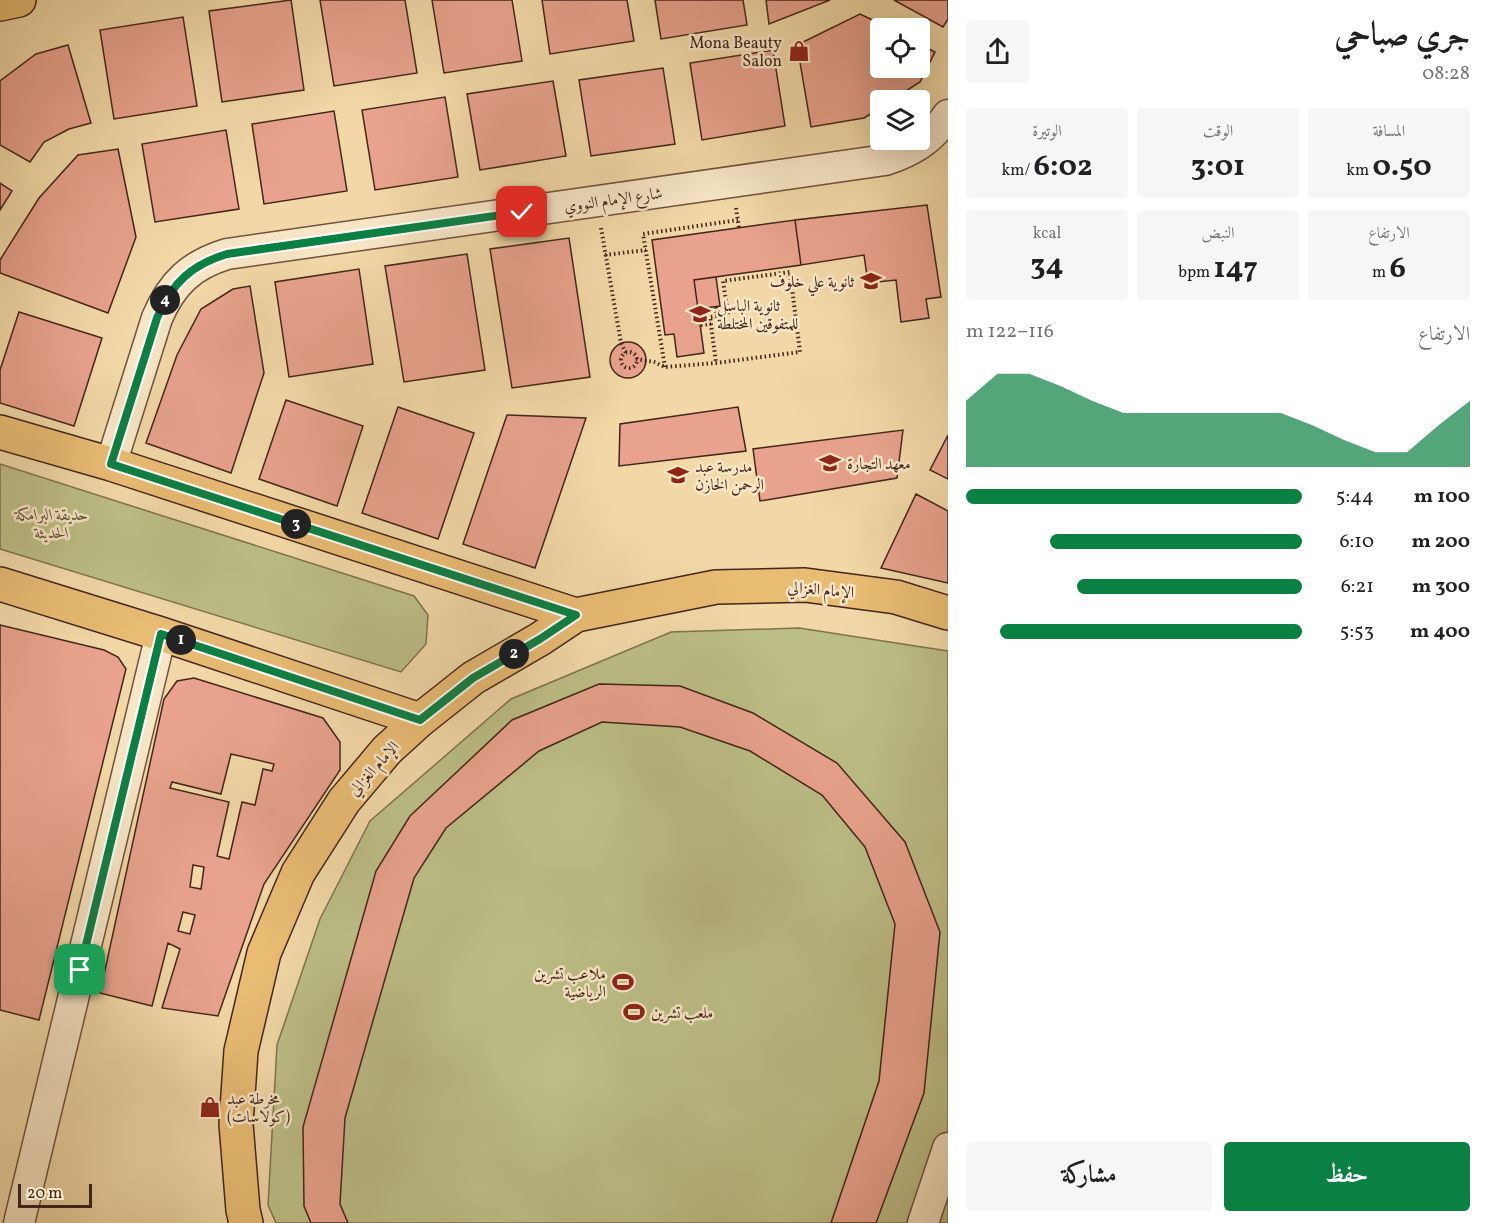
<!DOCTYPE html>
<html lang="ar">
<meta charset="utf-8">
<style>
:root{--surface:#fff;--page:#f6f6f6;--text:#202124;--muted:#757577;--accent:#0b8043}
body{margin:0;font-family:Vollkorn,Amiri,serif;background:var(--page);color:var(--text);direction:rtl;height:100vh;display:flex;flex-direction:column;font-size:22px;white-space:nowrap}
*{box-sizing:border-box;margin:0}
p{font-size:20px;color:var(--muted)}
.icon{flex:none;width:33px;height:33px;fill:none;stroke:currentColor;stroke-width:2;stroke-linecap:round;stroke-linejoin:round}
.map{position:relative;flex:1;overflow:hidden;direction:ltr}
.sheet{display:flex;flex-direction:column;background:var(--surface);width:540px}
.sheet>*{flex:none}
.buttons{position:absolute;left:870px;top:18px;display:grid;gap:12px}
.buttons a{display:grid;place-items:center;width:60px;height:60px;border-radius:6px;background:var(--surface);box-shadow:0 6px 24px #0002;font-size:30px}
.scale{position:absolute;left:18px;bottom:15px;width:74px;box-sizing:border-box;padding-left:6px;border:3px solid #43261a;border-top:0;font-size:16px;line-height:21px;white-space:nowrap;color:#43261a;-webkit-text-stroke:4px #f7e6c6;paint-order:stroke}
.pin{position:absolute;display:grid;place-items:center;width:51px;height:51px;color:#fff;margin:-26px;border-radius:12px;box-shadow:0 3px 9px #0006}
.km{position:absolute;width:30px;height:30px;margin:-15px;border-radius:50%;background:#222;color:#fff;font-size:16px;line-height:30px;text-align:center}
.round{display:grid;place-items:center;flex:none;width:63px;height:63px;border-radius:6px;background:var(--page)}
.headline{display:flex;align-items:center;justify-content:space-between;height:102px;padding:0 18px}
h1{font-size:33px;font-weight:700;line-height:45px}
.stats{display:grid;grid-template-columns:repeat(3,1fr);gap:9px;height:102px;padding:6px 18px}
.stats div{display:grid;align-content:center;border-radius:6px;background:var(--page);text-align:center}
.stats b{font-size:30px;font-weight:700}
.stats small{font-size:16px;font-weight:400}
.stats p{font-size:16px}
.chart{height:168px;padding:12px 18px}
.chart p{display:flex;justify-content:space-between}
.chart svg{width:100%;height:108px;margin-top:6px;fill:var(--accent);opacity:.7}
.primary-button{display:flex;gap:12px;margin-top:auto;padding:12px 18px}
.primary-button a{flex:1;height:69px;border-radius:6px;background:var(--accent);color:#fff;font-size:24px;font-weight:700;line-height:69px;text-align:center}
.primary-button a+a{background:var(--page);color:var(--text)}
ul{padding:0 18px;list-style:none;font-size:20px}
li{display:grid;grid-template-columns:96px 72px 1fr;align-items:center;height:45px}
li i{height:15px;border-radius:8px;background:var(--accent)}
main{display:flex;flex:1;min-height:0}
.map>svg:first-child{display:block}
.green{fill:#bcbe86;stroke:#807250;stroke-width:1.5}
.building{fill:#e8a28d;stroke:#43261a;stroke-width:1.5;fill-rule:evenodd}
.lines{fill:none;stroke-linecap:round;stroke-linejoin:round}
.minor-casing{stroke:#6f523d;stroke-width:33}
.major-casing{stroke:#43261a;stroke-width:36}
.path{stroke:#43261a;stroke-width:4;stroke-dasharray:1.5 3;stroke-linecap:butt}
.minor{stroke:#f7e6c6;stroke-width:30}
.major{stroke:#e9bc74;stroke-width:33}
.route-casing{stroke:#fff;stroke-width:12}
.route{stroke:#0b8043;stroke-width:8}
.labels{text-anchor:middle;stroke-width:5;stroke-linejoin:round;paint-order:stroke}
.poi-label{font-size:16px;fill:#43261a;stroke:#f7e6c6;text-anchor:start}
.street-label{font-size:16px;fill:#43261a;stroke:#f7e6c6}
.park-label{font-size:16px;font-style:italic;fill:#614c35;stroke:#f7e6c6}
</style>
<main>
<section class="sheet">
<div class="headline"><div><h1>جري صباحي</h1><p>08:28</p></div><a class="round"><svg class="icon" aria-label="share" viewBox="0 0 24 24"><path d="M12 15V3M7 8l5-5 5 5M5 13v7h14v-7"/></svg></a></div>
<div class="stats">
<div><p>المسافة</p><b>0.50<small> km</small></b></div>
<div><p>الوقت</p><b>3:01</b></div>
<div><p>الوتيرة</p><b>6:02<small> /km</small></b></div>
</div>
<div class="stats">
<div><p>الارتفاع</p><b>6<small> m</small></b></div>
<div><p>النبض</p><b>147<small> bpm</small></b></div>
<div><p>kcal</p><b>34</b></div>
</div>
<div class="chart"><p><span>الارتفاع</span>116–122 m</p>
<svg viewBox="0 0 160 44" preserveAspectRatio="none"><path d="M0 44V17L10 6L20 6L30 11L40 17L50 22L60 22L70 22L80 22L90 22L100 22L110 27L120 33L130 38L140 38L150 27L160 17V44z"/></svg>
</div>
<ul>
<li><b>100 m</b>5:44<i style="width:100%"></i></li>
<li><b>200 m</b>6:10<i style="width:75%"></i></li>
<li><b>300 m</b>6:21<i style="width:67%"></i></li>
<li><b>400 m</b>5:53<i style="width:90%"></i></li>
</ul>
<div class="primary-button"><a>حفظ</a><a>مشاركة</a></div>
</section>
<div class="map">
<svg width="948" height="1223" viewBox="0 0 948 1223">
<rect width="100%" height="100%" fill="#f2d8a7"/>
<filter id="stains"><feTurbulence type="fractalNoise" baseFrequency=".00333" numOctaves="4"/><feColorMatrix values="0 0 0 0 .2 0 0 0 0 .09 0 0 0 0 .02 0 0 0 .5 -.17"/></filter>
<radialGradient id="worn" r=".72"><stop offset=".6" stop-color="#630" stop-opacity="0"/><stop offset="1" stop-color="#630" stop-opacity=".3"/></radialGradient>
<!-- green -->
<path class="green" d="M 0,464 L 414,596 L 428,615 L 426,644 L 401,672 L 0,549 Z
M 799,628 L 948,651 L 948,1223 L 276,1223 L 268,1205 L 277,1045 L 320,919 L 370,821 L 511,699 L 671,632 Z"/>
<!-- building -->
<path class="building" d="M 291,0 L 304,90 L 222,102 L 209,11 Z
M 320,0 L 405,0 L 417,73 L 334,86 Z
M 432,0 L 512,0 L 522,61 L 444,73 Z
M 542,0 L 627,0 L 634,41 L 550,54 Z
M 655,0 L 743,0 L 747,25 L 661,39 Z
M 766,0 L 830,0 L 769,24 Z
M 894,0 L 948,0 L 948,19 L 943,27 Z
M 860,14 L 889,28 L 880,28 L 880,68 L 920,68 L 920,44 L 935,52 L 920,82 L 892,100 L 880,100 L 880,108 L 864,118 L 811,127 L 797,45 Z
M 183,17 L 197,106 L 114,119 L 100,30 Z
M 68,45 L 91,123 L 69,129 L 44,142 L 30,162 L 0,145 L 0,81 L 36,54 Z
M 773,50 L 785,126 L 702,140 L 690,63 Z
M 663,68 L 675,144 L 591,156 L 579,80 Z
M 553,81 L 566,156 L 480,170 L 467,94 Z
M 445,97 L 458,177 L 375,190 L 362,110 Z
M 334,111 L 347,191 L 264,204 L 252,124 Z
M 226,130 L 239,209 L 155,222 L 142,144 Z
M 118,149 L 136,237 L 108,313 L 0,273 L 0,260 L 39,198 L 78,155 Z
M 0,183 L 12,191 L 0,210 Z
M 927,205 L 941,297 L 926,299 L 929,318 L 901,322 L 896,280 L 868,283 L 864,255 L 801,265 L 795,220 Z
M 795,220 L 801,265 L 694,280 L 704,353 L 677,357 L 674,334 L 665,335 L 652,240 Z
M 569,238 L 590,377 L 512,388 L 490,249 Z
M 467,254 L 485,370 L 404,382 L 385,266 Z
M 359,269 L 373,364 L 289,377 L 275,282 Z
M 716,277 L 720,306 L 698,309 L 694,280 Z
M 250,286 L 264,373 L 231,473 L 146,443 L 177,355 L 201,309 L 233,289 Z
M 19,312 L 102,338 L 74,426 L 0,403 L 0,370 Z
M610 360a18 18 0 1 1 36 0a18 18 0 1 1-36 0Z
M 286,400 L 363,426 L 337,506 L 259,479 Z
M 398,407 L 474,433 L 438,539 L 362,513 Z
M 738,407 L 746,451 L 619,466 L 620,424 Z
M 507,415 L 586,418 L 535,568 L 463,544 Z
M 903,430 L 897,478 L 760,501 L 753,449 Z
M 948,435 L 948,479 L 930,470 Z
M 916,494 L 948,511 L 948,583 L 881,568 Z
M 0,625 L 104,650 L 118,657 L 126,669 L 39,1020 L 0,1010 Z
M 194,678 L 323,718 L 340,742 L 340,770 L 264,884 L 218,1016 L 162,1008 L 180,949 L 168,943 L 152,1006 L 100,993 L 164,699 L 177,681 ZM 231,754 L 274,764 L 272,771 L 263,769 L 255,805 L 242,802 L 229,859 L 217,856 L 229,802 L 170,788 L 172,782 L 221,794 ZM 193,865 L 204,867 L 201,889 L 190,887 ZM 183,912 L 195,915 L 190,934 L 178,931 Z
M 599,684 L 680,686 L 753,713 L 837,763 L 905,842 L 940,932 L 924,1093 L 876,1223 L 831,1223 L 879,1081 L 895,924 L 865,847 L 822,795 L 750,751 L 680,727 L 602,722 L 539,751 L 446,828 L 414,878 L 345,1118 L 340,1204 L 348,1223 L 311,1223 L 304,1206 L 303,1127 L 376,871 L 410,816 L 512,720 Z"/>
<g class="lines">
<defs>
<path id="minor" d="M 111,464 L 157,318 C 172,283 191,265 227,254 L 885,160 C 912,151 931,140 948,115
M 19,1223 L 161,634
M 923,1223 L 948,1148"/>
<path id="major" d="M 0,4 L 19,0
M 0,432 L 111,464 L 576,615
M 0,584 L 161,634 L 420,720
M 246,1223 L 243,1210 L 236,1124 L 241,1051 L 264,953 L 298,873 L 344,801 L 387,750 L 420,720 L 473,678 L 540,639 L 576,615 L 716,587 L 805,585 L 896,597 L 948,613"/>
</defs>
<!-- minor casing -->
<use href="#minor" class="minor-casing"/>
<!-- major casing -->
<use href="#major" class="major-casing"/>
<!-- path -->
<path class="path" d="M 736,208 L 739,228
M 601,228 L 621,343 L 626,353
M 605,255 L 646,250
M 716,307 L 717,316
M 701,325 L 711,324
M621 360a8 8 0 1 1 16 0a8 8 0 1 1-16 0Z
M 636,359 L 654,362 L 665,367 L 716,363 L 800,352 L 790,272 L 723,281 L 728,315 L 710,317 L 716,363
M 665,367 L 643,234 L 738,220"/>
<!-- minor -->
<use href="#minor" class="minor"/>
<!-- major -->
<use href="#major" class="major"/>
</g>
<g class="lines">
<defs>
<path id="route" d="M 80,970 L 161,634 L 420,720 L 473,678 L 540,639 L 576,615 L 111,464 L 157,318 C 172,283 191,265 227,254 L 522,212"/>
</defs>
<!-- route casing -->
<use href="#route" class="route-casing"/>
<!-- route -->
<use href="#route" class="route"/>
</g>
<!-- icons -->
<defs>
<symbol id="shop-bare" viewBox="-9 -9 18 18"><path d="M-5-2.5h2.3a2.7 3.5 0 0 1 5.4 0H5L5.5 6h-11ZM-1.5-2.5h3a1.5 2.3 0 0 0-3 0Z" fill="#8f2418" stroke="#f7e6c6" stroke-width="2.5" paint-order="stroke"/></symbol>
<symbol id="school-bare" viewBox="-9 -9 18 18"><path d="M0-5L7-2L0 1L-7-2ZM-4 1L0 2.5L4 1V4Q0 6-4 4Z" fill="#8f2418" stroke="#f7e6c6" stroke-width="2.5" paint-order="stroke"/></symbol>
<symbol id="university-bare" viewBox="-9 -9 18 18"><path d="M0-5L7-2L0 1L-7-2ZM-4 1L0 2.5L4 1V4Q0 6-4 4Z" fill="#8f2418" stroke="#f7e6c6" stroke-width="2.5" paint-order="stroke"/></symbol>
<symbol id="stadium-bare" viewBox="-9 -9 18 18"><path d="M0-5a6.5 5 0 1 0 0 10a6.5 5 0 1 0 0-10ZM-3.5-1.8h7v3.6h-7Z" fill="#8f2418" stroke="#f7e6c6" stroke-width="2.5" paint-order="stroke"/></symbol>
</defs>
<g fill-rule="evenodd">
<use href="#shop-bare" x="784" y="36" width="30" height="30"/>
<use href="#school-bare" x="856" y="266" width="30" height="30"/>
<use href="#school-bare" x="685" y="299" width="30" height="30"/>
<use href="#university-bare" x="815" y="448" width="30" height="30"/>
<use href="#school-bare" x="663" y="460" width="30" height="30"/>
<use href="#stadium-bare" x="608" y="967" width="30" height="30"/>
<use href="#stadium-bare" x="619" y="997" width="30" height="30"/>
<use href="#shop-bare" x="195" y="1092" width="30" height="30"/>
</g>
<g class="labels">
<!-- poi labels -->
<g class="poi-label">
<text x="782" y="48" text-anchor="end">Mona Beauty<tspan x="782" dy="18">Salon</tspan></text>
<text x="854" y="287" text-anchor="end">ثانوية علي خلوف</text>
<text x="717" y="311">ثانوية الباسل<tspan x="717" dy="18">للمتفوقين المختلطة</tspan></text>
<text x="847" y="469">معهد التجارة</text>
<text x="695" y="472">مدرسة عبد<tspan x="695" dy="18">الرحمن الخازن</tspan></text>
<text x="606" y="979" text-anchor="end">ملاعب تشرين<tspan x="606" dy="18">الرياضية</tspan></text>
<text x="651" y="1018">ملعب تشرين</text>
<text x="227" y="1104">مخرطة عبد<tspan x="227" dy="18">(كولاسات)</tspan></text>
</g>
<!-- street labels -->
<g class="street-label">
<text transform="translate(613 199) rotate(-8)" y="6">شارع الإمام النووي</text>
<text transform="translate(821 589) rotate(5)" y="6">الإمام الغزالي</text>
<text transform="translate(373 768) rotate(-48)" y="6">الإمام الغزالي</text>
</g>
<!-- park labels -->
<g class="park-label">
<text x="52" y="520">حديقة البرامكة<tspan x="52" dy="18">الحديثة</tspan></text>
</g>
</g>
<rect width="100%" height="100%" filter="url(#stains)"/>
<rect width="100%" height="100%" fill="url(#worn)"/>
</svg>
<div class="buttons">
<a><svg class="icon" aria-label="locate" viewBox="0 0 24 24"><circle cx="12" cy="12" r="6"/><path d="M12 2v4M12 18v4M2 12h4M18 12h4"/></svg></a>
<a><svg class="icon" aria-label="layers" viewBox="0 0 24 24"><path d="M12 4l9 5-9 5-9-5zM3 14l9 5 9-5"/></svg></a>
</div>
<div class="scale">20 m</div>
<div class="pin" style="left:80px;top:970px;background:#1e9e55"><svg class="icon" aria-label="arrive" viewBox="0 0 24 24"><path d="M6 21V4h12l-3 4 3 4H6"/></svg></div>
<div class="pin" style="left:522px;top:212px;background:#d93025"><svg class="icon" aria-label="check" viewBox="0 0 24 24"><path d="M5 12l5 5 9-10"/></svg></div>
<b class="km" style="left:181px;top:640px">1</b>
<b class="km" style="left:514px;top:654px">2</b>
<b class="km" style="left:296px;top:524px">3</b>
<b class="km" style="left:165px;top:300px">4</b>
</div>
</main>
